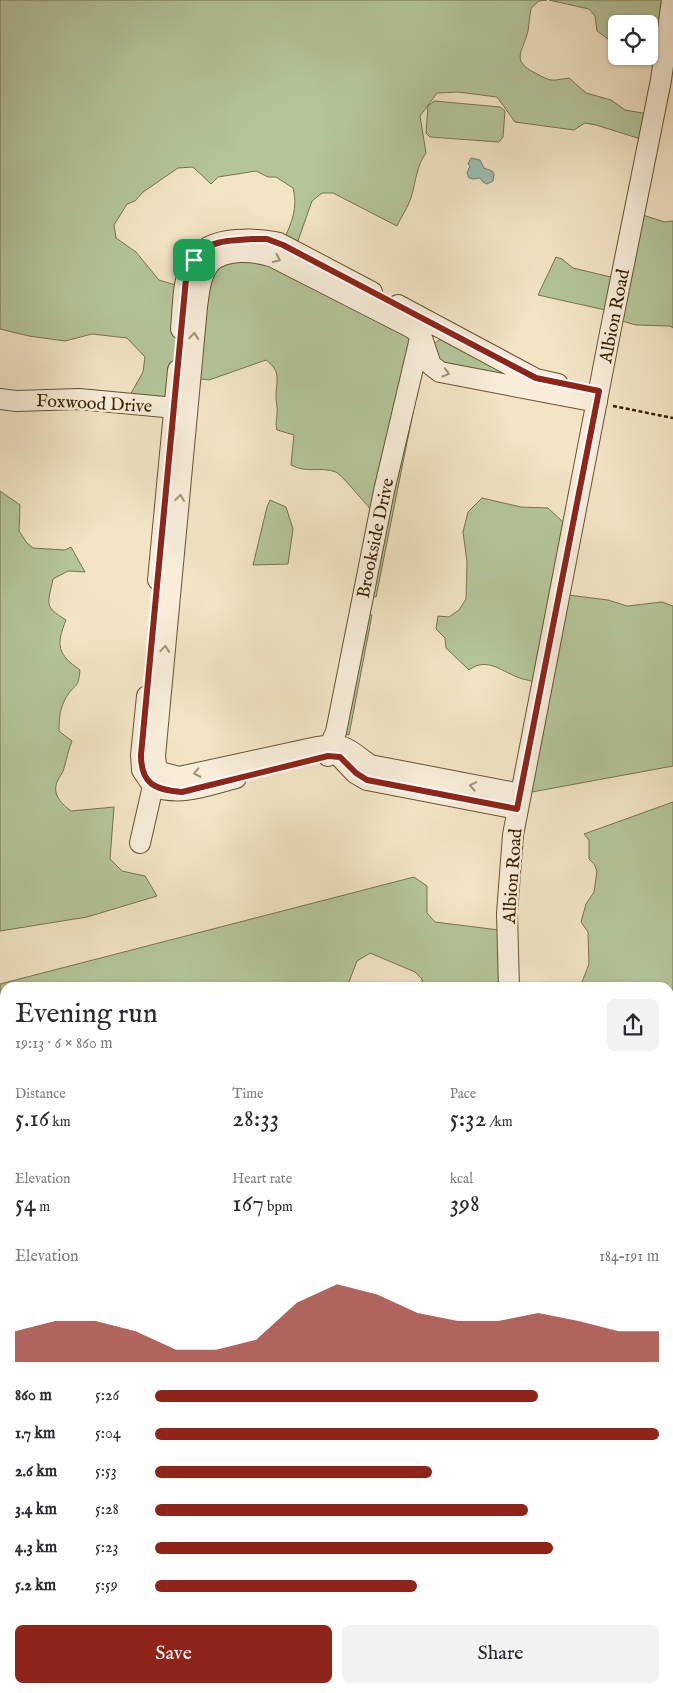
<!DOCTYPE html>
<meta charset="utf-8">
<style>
:root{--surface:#fff;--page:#f2f2f3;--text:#2b2b33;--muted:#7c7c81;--accent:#8f2418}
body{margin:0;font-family:"IM FELL English",serif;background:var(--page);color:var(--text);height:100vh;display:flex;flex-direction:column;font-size:19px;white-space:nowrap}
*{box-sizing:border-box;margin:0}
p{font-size:16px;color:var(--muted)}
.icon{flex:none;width:28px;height:28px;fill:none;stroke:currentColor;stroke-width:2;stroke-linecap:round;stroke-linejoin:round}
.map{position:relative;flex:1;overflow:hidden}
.side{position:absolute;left:0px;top:982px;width:674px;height:711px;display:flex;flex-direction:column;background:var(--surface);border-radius:15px 15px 0 0;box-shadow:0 1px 4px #0004}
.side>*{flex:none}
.controls{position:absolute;left:608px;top:15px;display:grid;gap:10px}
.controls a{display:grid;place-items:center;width:50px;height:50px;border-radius:8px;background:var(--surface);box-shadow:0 1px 4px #0004;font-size:25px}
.pin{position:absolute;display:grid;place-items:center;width:42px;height:42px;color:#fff;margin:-21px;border-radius:10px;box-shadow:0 2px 8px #0006}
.round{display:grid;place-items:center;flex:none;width:52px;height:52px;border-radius:8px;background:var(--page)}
.overview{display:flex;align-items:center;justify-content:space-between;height:85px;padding:0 15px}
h1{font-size:28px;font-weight:600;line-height:38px}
.stats{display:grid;grid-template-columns:repeat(3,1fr);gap:8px;height:85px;padding:5px 15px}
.stats div{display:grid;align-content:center}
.stats b{font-size:25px;font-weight:600}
.stats small{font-size:14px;font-weight:400}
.stats p{font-size:14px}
.chart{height:140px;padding:10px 15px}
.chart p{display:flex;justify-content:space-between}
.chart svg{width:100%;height:90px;margin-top:5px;fill:var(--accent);opacity:.7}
.cta{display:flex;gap:10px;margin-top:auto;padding:10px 15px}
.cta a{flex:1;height:58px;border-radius:8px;background:var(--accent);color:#fff;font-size:20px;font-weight:600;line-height:58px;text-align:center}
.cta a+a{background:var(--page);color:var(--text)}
ul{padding:0 15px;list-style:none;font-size:16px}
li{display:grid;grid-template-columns:80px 60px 1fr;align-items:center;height:38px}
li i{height:12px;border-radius:6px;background:var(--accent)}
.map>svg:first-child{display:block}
.green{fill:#b4c59a;stroke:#76734d;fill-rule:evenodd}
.water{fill:#9bbfb4;stroke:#73806c}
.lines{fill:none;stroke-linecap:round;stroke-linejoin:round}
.minor-casing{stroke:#665231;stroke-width:22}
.major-casing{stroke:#372100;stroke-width:28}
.path{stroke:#372100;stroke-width:2.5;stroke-dasharray:4 2.5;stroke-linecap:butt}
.minor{stroke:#f7edd9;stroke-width:20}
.major{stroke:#e9c282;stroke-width:25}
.oneway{stroke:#a19177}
.route-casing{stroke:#fff;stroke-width:10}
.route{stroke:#8f2418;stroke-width:6}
.labels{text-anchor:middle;stroke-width:5;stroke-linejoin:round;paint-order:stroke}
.street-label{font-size:18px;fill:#372100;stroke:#f7edd9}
</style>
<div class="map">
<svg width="673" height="1693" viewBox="0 0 673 1693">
<rect width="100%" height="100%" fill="#f2e4c5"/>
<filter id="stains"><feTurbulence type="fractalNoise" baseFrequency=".004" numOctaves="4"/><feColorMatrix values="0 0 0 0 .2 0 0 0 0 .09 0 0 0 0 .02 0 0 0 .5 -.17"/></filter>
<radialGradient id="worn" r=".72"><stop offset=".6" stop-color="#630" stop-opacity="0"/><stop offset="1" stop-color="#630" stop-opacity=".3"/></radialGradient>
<!-- green -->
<path class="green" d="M 0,0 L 547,0 L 539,1 L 531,8 C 530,15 529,23 528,31 C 523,52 510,60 535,73 C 552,82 550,81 569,78 L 586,93 L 611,100 L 625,110 L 648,114 L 644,140 L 596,125 L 585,123 L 574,130 L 515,122 L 497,97 L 458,92 L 437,93 L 420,116 L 426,153 C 416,167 416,182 411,198 C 408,207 401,217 397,226 L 333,193 L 322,193 L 312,201 L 293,255 L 363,292 L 428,322 L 422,368 L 376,597 L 363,595 L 378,518 C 372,511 341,474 336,472 C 320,466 308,474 291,465 L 294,435 L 277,430 C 275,423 277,420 277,414 C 278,408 276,403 276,397 C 276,380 282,372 266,360 L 209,380 L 202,379 L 191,388 L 190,394 L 125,404 L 143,372 L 145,357 L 127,338 L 92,334 L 65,341 L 29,336 L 0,329 ZM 193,167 L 211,184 L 218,177 L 256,171 L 268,177 L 276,177 L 293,188 C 299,211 289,229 279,249 L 194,272 L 192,290 L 159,280 L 136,252 L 116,238 L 114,225 L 127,204 L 135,201 L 143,192 L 178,168 Z
M 549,0 L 669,0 L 660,57 L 649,55 L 649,24 L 616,24 L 616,45 L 597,31 L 595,16 L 589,9 Z
M 434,101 L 500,107 L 505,111 L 503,137 L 499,142 L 430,137 L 426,133 L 428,106 Z
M 633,212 L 665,222 L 673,221 L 673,328 L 670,326 L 636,325 L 611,318 L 610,311 L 538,295 L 556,257 L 562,259 L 573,268 L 615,278 Z
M 442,338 L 536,379 L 440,372 L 431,354 L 435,343 Z
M 0,491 L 20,505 L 19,531 L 27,543 L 33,548 L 65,550 L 71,547 L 85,572 L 68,571 L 53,579 C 48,604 43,606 66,620 C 56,645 57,654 80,670 C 78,690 76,682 67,696 C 60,707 59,718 59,731 L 72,741 C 68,750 67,759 64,768 C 63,773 59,777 57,782 C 52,795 62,804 71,811 L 114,807 L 110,859 L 122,871 L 145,876 L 157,896 L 87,917 L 0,931 Z
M 482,498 L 521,507 L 548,508 L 564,523 L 560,594 L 608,600 L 627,606 L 662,602 L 673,606 L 673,766 L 521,794 L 540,683 C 533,681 524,680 517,677 C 500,670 486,657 469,670 L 446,648 L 445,638 L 436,629 L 438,616 L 449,617 L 459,610 L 466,599 L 467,562 L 463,532 L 468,512 Z
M 270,500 L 286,507 L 293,529 L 288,564 L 253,565 L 267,507 Z
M 359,613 L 372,615 L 349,735 L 336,732 Z
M 673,802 L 673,994 L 669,999 L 669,988 L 649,987 L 645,985 L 597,986 L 594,987 L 584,987 L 582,982 L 589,964 L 588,932 L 581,922 L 586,904 L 594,892 L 597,871 L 594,864 L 589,859 L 589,840 L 584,834 Z
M 414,877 L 427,886 L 427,913 L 435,922 L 507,931 L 509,987 L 422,987 L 422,979 L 415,972 L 370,953 L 357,961 L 347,987 L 5,988 L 5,1109 L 0,1108 L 0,984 Z
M 673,1155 L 673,1354 L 669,1342 L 671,1322 L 669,1320 L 669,1158 Z
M 0,1166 L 5,1166 L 5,1318 L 0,1318 Z
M 0,1480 L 5,1480 L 5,1689 L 471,1689 L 472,1693 L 0,1693 Z"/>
<!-- water -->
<path class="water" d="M 471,158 L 480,160 L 484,168 L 492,171 L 494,174 L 493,181 L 487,184 L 483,182 L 480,178 L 473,179 L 469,178 L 467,173 L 470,166 L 468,164 Z"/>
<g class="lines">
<defs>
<path id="minor" d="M 398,305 L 536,379 L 558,384
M 181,329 C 185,285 180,244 236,240 C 251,239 264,239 279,243 L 372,292
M 0,399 L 16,401 L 79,399 L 186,409
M 158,580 L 178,370
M 147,696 L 141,755 L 142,770 L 153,786
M 328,756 L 330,745 L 336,732 L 384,491 L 421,334
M 340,757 L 355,773 L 367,780 L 517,809
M 153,786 C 180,797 208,785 236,778
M 521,794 L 370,765 C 348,749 345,742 317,747 L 179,777 L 160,772 L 156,765 L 155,756 L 197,307 C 199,293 200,275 210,263 C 225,248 256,251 273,257 L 412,328 L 421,335 L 431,365 L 440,372 L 597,402
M 140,843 L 153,786
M 509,988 L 507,913 L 513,835 L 610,333 L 661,80 L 672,0
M 669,1054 L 673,1054
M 614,1689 L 615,1693"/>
<path id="major" d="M 0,1378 L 5,1378
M 669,1398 L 673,1397"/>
</defs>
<!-- minor casing -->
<use href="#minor" class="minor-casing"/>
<!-- major casing -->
<use href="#major" class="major-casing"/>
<!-- path -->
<path class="path" d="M 613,406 L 673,418
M 0,1541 L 5,1537
M 471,1689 L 472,1693"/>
<!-- minor -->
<use href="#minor" class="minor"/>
<!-- major -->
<use href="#major" class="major"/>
</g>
<!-- one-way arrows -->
<defs><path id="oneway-chevron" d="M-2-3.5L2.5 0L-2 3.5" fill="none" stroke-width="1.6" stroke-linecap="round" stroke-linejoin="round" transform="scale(1.25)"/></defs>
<g class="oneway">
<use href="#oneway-chevron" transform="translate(277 259) rotate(25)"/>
<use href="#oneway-chevron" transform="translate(194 336) rotate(-85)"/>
<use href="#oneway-chevron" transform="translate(446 373) rotate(16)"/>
<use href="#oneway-chevron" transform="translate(180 498) rotate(-84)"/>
<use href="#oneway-chevron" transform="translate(165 649) rotate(-85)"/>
<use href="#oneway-chevron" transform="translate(197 773) rotate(168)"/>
<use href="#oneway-chevron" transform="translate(473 786) rotate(-169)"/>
</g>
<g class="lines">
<defs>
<path id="route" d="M 252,239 L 267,239 L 283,245 L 536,378 L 599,391 L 517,809 L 367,780 L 356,773 L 340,757 L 328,756 L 182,792 C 155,790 141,784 141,755 L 186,279 C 197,241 219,241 252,239 Z"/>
</defs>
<!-- route casing -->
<use href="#route" class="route-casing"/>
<!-- route -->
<use href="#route" class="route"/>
</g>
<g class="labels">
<!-- street labels -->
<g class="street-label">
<text transform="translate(614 316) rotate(-79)" y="6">Albion Road</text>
<text transform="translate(94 403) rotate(3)" y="6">Foxwood Drive</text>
<text transform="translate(375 538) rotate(-78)" y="6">Brookside Drive</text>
<text transform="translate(512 876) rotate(-86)" y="6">Albion Road</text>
</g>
</g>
<rect width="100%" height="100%" filter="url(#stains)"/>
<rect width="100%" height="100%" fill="url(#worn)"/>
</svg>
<div class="controls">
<a><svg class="icon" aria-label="locate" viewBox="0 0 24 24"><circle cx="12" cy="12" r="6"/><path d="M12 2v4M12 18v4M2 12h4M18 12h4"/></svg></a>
</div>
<div class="pin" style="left:194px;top:260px;background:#1e9e55"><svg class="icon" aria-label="arrive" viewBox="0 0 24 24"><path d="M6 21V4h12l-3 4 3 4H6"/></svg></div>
<section class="side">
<div class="overview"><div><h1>Evening run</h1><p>19:13 · 6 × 860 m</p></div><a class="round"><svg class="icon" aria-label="share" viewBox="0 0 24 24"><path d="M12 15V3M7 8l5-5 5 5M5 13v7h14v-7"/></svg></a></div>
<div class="stats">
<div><p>Distance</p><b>5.16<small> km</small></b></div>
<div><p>Time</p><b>28:33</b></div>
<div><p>Pace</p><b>5:32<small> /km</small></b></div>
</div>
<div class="stats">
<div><p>Elevation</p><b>54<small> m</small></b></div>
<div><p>Heart rate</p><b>167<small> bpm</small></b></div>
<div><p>kcal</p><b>398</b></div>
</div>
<div class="chart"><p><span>Elevation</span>184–191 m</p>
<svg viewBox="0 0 160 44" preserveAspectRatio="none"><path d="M0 44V29L10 24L20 24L30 29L40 38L50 38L60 33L70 15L80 6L90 11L100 20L110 24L120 24L130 20L140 24L150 29L160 29V44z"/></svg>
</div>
<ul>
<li><b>860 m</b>5:26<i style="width:76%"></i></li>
<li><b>1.7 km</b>5:04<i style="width:100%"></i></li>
<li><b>2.6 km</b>5:53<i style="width:55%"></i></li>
<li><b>3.4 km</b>5:28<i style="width:74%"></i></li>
<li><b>4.3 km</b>5:23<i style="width:79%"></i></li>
<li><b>5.2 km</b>5:59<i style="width:52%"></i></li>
</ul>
<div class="cta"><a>Save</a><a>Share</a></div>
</section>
</div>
